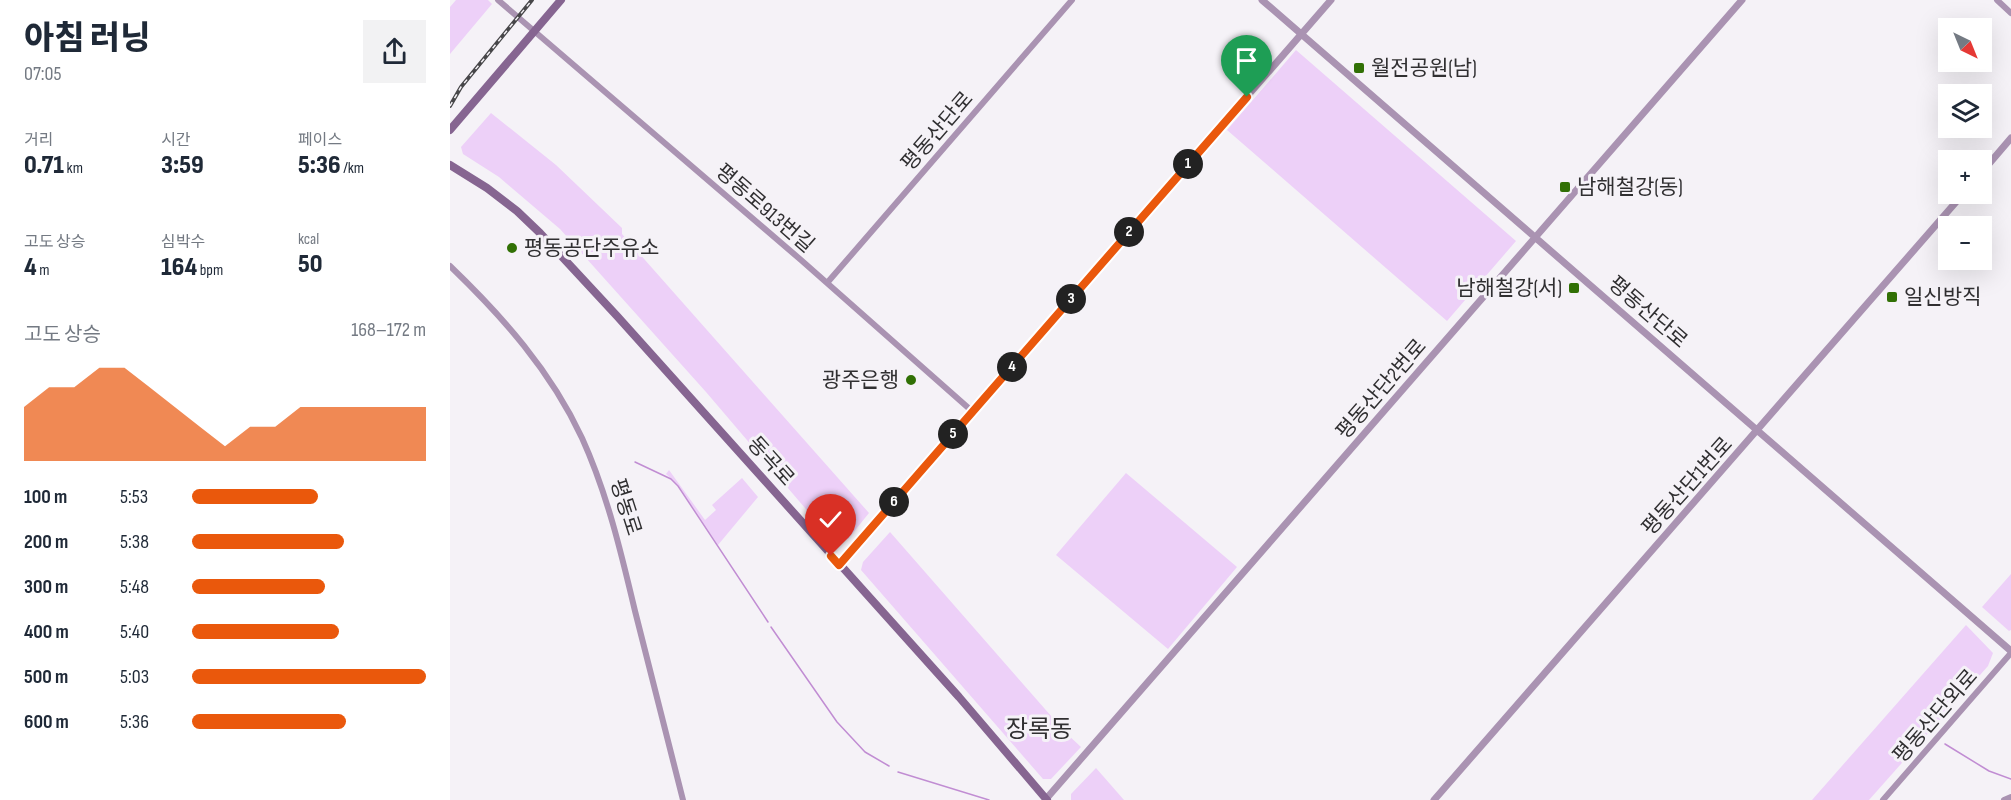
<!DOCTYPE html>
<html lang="ko">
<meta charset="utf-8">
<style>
:root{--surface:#fff;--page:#f2f2f3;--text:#1f2937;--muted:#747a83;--accent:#ea580c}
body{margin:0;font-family:"Sofia Sans Condensed","Noto Sans KR",sans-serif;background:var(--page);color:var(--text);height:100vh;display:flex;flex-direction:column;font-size:22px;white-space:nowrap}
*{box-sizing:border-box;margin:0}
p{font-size:20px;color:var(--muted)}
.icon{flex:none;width:33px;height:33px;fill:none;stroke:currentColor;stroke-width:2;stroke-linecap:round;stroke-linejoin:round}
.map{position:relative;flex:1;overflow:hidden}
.details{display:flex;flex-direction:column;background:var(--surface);width:450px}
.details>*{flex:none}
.needle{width:39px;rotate:137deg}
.tools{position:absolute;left:1488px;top:18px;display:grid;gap:12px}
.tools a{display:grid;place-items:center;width:54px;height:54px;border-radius:0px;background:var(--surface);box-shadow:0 6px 24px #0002;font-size:30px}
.pin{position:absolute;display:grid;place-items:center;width:51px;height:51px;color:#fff;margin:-62px -26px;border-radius:50% 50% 50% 0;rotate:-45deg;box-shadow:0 0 6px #0007}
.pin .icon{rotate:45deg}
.km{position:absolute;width:30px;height:30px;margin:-15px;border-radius:50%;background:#222;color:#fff;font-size:16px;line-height:30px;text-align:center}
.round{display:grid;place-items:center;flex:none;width:63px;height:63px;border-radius:0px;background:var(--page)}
.summary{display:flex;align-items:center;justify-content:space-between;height:102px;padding:0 24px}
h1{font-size:33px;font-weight:800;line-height:45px}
.metrics{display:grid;grid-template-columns:repeat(3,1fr);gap:9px;height:102px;padding:6px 24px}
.metrics div{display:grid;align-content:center}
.metrics b{font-size:26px;font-weight:800}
.metrics small{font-size:16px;font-weight:400}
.metrics p{font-size:16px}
.chart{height:168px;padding:12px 24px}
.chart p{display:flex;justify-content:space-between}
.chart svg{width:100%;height:108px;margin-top:6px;fill:var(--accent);opacity:.7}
ul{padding:0 24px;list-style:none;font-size:20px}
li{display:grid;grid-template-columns:96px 72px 1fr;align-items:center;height:45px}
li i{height:15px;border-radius:8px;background:var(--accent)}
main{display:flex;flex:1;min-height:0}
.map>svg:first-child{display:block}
.green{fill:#edd0f8}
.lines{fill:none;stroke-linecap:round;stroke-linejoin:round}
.stream{stroke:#c18dd3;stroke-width:1.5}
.minor{stroke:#aa93b2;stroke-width:6}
.tertiary{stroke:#aa93b2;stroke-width:7}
.secondary{stroke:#866591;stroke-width:8}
.rail-casing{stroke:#474649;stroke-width:4}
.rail{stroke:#f5f2f7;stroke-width:1.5;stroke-dasharray:4.5;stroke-linecap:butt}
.route-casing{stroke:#fff;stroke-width:12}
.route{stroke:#ea580c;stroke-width:8}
.poi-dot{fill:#317005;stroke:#f5f2f7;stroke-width:2}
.labels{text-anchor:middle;stroke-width:6;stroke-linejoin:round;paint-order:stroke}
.poi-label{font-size:21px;fill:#302f31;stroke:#f5f2f7;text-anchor:start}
.street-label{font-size:21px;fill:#302f31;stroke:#f5f2f7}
.quarter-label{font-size:24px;fill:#302f31;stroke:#f5f2f7}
</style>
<main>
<section class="details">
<div class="summary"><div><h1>아침 러닝</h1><p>07:05</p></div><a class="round"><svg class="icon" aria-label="share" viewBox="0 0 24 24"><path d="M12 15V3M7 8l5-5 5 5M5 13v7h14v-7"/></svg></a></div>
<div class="metrics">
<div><p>거리</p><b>0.71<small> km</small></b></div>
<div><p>시간</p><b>3:59</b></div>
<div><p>페이스</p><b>5:36<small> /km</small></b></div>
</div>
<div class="metrics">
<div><p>고도 상승</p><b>4<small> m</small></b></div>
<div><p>심박수</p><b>164<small> bpm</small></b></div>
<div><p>kcal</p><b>50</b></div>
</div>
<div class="chart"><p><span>고도 상승</span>168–172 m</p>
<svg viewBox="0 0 160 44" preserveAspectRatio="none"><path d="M0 44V22L10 14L20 14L30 6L40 6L50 14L60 22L70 30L80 38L90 30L100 30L110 22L120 22L130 22L140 22L150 22L160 22V44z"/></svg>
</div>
<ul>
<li><b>100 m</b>5:53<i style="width:54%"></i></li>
<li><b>200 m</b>5:38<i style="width:65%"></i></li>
<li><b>300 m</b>5:48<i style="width:57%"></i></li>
<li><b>400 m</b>5:40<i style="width:63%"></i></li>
<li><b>500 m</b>5:03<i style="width:100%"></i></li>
<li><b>600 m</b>5:36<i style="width:66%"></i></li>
</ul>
</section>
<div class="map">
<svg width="1561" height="800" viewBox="0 0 1561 800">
<rect width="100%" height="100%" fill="#f5f2f7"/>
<!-- green -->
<path class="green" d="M 6,0 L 38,0 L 42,4 L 0,54 L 0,7 Z
M 846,50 L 1066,241 L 997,321 L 777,130 Z
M 41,113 L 106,165 L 172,228 L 172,234 L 419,513 L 398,539 L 384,542 L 256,392 L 110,229 L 49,177 L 13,154 L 11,147 Z
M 219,470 L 255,520 L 266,510 L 262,505 L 292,478 L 308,497 L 268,545 L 228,485 L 216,474 Z
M 676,473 L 787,567 L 718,649 L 606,555 Z
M 440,532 L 616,733 L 631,747 L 601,779 L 593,779 L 411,570 L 413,562 Z
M 1561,574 L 1561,630 L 1559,631 L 1532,607 Z
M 1516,625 L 1543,653 L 1538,666 L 1419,800 L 1362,800 Z
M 646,768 L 674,800 L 621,800 L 621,794 Z"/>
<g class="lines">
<!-- stream -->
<path class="stream" d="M 185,462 L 221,479 L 228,486 L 318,622
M 321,627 L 387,722 L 415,752 L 439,766
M 1495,744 L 1539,771 L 1561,779
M 448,772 L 539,800"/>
<!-- minor -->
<path class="minor" d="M 48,0 L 351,260 L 523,412
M 1547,0 L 1561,13
M 0,266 C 52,316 101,371 132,438 C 157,493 171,552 185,611 C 201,674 217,737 233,800
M 377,283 L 622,0
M 1433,800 L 1561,653
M 1554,800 L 1561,797"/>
<!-- tertiary -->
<path class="tertiary" d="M 812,0 L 1561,651
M 1532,172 L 1561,138
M 389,565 L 881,0
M 596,799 L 1292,0
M 984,800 L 1513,194"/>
<!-- secondary -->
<path class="secondary" d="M 0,130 L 111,0
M 0,165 L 37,188 L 67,211 L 90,233 L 167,316 L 509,697 L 597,800"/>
<defs>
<path id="rail" d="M 0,106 L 11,87 L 82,0"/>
</defs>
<!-- rail casing -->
<use href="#rail" class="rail-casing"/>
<!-- rail -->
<use href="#rail" class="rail"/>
</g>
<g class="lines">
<defs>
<path id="route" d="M 381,556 L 389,565 L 797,97"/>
</defs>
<!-- route casing -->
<use href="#route" class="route-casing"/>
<!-- route -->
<use href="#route" class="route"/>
</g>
<!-- markers -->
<g class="poi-dot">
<rect x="903" y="62" width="12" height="12" rx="3"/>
<rect x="1109" y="181" width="12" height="12" rx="3"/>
<circle cx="62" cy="248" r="6"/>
<rect x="1118" y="282" width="12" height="12" rx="3"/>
<rect x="1436" y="291" width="12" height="12" rx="3"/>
<circle cx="461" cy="380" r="6"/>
</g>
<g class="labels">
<!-- poi labels -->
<g class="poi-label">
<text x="921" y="75">월전공원(남)</text>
<text x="1127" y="194">남해철강(동)</text>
<text x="74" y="255">평동공단주유소</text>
<text x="1112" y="295" text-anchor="end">남해철강(서)</text>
<text x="1454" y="304">일신방직</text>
<text x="449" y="387" text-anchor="end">광주은행</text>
</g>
<!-- street labels -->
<g class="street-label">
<text transform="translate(487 131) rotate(-49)" y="7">평동산단로</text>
<text transform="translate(315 208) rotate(41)" y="7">평동로913번길</text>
<text transform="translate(1198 312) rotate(41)" y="7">평동산단로</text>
<text transform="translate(931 389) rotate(-49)" y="7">평동산단2번로</text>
<text transform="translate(321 461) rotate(48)" y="7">동곡로</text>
<text transform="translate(1237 486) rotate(-48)" y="7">평동산단1번로</text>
<text transform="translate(176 507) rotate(72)" y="7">평동로</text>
<text transform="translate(1485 716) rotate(-49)" y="7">평동산단외로</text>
</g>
<!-- quarter labels -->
<g class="quarter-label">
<text x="589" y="737">장록동</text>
</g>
</g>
</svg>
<div class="tools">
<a><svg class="needle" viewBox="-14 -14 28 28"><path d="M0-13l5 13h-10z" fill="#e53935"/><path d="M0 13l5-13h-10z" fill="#747a83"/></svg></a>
<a><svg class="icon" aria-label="layers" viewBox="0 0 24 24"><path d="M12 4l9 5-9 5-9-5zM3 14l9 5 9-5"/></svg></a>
<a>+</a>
<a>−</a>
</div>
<div class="pin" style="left:797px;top:97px;background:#1e9e55"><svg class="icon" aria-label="arrive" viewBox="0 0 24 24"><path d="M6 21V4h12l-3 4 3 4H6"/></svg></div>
<div class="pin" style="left:381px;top:556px;background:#d93025"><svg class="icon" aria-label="check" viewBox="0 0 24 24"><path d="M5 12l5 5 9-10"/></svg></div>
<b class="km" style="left:738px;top:164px">1</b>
<b class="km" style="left:679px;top:232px">2</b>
<b class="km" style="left:621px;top:299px">3</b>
<b class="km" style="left:562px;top:367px">4</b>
<b class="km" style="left:503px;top:434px">5</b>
<b class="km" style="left:444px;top:502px">6</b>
</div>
</main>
